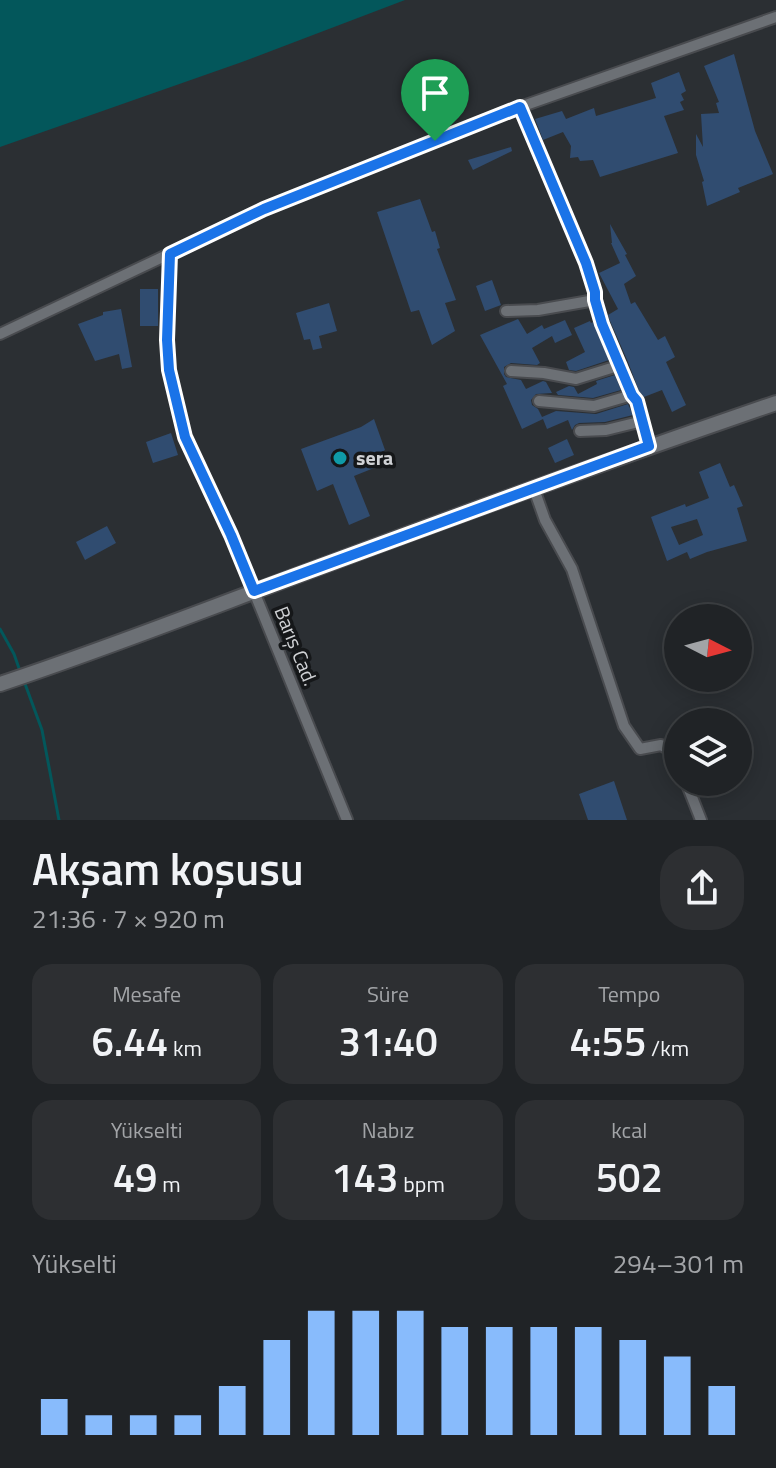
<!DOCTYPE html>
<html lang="tr">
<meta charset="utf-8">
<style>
:root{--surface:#202326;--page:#2d2f32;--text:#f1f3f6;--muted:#a2a4a7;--line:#3d4043;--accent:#88bbfc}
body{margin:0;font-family:"Titillium Web",sans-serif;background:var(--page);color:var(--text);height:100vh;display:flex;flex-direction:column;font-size:30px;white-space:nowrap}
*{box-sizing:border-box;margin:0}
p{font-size:26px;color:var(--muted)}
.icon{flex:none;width:44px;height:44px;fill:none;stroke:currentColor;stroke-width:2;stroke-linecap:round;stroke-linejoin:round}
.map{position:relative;height:820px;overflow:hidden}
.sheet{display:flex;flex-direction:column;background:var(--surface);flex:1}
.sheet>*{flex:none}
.needle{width:52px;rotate:96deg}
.tools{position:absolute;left:664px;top:604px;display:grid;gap:16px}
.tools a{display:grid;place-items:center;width:88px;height:88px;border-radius:50%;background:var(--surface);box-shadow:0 4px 20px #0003,0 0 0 2px var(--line);font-size:40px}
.pin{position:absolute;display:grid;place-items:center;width:68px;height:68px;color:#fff;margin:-82px -34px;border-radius:50% 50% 50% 0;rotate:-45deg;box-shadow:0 0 8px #0007}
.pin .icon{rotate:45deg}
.round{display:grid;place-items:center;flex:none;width:84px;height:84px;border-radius:32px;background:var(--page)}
.head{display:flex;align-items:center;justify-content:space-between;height:136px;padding:0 32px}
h1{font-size:44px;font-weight:600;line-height:60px}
.figures{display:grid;grid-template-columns:repeat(3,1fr);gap:12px;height:136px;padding:8px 32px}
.figures div{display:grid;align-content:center;border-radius:20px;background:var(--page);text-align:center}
.figures b{font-size:40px;font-weight:600}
.figures small{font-size:22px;font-weight:400}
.figures p{font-size:22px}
.chart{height:224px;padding:16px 32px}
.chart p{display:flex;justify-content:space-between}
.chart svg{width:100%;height:144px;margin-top:8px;stroke:var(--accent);stroke-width:6}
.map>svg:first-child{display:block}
.water{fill:#03575b}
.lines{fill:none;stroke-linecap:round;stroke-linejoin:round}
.stream{stroke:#03575b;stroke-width:3}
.building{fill:#304c70;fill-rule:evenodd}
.minor-casing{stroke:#494b4f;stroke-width:14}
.secondary-casing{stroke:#494b4f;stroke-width:18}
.minor{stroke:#6c7075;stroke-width:10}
.secondary{stroke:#6c7075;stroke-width:14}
.route-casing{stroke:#fff;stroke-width:16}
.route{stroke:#1a73e8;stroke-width:10}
.culture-dot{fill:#0f9aa8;stroke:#151719;stroke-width:3}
.labels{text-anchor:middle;stroke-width:7;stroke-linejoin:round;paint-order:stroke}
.poi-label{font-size:20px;font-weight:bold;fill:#d0d2d5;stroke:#151719;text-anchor:start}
.street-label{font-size:20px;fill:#d0d2d5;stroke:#151719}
</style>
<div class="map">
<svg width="776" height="820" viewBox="0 0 776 820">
<rect width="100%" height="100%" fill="#2b2f33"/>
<!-- water -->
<path class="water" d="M 0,0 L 405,0 L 242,62 L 0,147 Z"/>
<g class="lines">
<!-- stream -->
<path class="stream" d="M 0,629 L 14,654 L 21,674
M 24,681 L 42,730 L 59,820"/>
</g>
<!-- building -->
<path class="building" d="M 734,54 L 755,131 L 773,174 L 738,188 L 740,192 L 707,206 L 702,182 L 704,181 L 696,155 L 696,134 L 703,147 L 701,114 L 719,113 L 716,103 L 719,102 L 704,66 Z
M 679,72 L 686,91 L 681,94 L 684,100 L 680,102 L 684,110 L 664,116 L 678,153 L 600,177 L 593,160 L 580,161 L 578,157 L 570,158 L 571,146 L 563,132 L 543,140 L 535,119 L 562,111 L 566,119 L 594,108 L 596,116 L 656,98 L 651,83 Z
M 511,147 L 512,151 L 473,170 L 468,160 Z
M 420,199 L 432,232 L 435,231 L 440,248 L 437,249 L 456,300 L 445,303 L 455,331 L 432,345 L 419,310 L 411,312 L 377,212 Z
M 610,224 L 627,254 L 625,255 L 636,276 L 624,284 L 631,304 L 635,302 L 658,340 L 665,336 L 675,357 L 666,362 L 686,405 L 672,412 L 662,390 L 644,397 L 639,391 L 628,362 L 610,321 L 608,315 L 618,309 L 599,273 L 620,263 L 611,243 L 612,243 Z
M 492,280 L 501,305 L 485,311 L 476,286 Z
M 140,289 L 158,289 L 158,326 L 140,326 Z
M 329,303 L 337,331 L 319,336 L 322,348 L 313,350 L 310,339 L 304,340 L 296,313 Z
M 121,309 L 132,367 L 122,369 L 119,354 L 95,361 L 78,324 L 103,315 L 103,312 Z
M 518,319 L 527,334 L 542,325 L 544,329 L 565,320 L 572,335 L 555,343 L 552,336 L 532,348 L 540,363 L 537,365 L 511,363 L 504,367 L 504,374 L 506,377 L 521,380 L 526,389 L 543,381 L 546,382 L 552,393 L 536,394 L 531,400 L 532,405 L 538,409 L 542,417 L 556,411 L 596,414 L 628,404 L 633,415 L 605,422 L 579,423 L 575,425 L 572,430 L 568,420 L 547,429 L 543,419 L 522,429 L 503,386 L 507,384 L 480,335 Z
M 590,321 L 591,323 L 593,322 L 609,360 L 576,371 L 569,370 L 566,362 L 585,352 L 574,328 Z
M 615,375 L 621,390 L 593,398 L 558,395 L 556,392 L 569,386 L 574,387 L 578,394 L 597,384 L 596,381 Z
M 374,419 L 385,450 L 375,457 L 379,466 L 354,476 L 370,516 L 349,525 L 333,484 L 317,491 L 301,449 L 361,427 Z
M 171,433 L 178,455 L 153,463 L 146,442 Z
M 567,439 L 574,455 L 555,463 L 548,448 Z
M 720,463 L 730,487 L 734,485 L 743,506 L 737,508 L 747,541 L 707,552 L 690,559 L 687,552 L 667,561 L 651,517 L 685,504 L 686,507 L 709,498 L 699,472 ZM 697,519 L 703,535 L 679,545 L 671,527 Z
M 107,526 L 116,543 L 85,560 L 76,542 Z
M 614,781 L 627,820 L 588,820 L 579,794 Z"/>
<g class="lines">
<defs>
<path id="minor" d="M 520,107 L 586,263 L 595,292 L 595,300 L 602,324 L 632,395 L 637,401 L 649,446
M 170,254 L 167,340 L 169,370 L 185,437 L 231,535 L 347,820
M 506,311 L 538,310 L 595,300
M 0,334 L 264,209 L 520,107 L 776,17
M 511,371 L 544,373 L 576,379 L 621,365
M 539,401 L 594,406 L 632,395
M 580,431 L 606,430 L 643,421
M 534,489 L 545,520 L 572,569 L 624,726 L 640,749 L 661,745 L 674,752 L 678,763
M 686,782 L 701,820"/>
<path id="secondary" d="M 0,684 C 109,648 217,605 325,565 C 474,509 625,455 776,403"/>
</defs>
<!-- minor casing -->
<use href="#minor" class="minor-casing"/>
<!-- secondary casing -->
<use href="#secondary" class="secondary-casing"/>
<!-- minor -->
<use href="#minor" class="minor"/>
<!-- secondary -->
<use href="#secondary" class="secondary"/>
</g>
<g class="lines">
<defs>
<path id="route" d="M 520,107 L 586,263 L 595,292 L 595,300 L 602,324 L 632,395 L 637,401 L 649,446 L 254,591 L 231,535 L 185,437 L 169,370 L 167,340 L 170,254 L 264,209 Z"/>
</defs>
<!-- route casing -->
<use href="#route" class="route-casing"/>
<!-- route -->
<use href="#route" class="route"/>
</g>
<!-- markers -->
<circle class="culture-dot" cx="340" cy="458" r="8"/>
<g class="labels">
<!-- poi labels -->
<g class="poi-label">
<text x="356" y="465">sera</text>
</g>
<!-- street labels -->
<g class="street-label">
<text transform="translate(296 646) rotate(68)" y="7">Barış Cad.</text>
</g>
</g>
</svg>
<div class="tools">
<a><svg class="needle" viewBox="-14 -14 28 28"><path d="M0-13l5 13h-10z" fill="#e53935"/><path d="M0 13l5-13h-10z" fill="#a2a4a7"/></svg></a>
<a><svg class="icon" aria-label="layers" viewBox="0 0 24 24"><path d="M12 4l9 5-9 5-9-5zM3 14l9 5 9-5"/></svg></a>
</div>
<div class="pin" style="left:435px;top:141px;background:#1e9e55"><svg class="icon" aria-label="arrive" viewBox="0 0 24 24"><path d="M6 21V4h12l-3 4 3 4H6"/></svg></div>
</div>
<section class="sheet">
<div class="head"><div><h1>Akşam koşusu</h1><p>21:36 · 7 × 920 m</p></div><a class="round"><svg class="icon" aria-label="share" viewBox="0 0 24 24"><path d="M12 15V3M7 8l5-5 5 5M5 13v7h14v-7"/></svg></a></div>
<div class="figures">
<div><p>Mesafe</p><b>6.44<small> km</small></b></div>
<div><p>Süre</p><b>31:40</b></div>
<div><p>Tempo</p><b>4:55<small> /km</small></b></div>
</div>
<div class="figures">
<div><p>Yükselti</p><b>49<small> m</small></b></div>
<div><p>Nabız</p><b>143<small> bpm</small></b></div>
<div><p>kcal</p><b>502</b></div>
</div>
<div class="chart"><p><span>Yükselti</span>294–301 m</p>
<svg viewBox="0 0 160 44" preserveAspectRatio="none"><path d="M5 44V33M15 44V38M25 44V38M35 44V38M45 44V29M55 44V15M65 44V6M75 44V6M85 44V6M95 44V11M105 44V11M115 44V11M125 44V11M135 44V15M145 44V20M155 44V29"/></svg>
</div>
</section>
